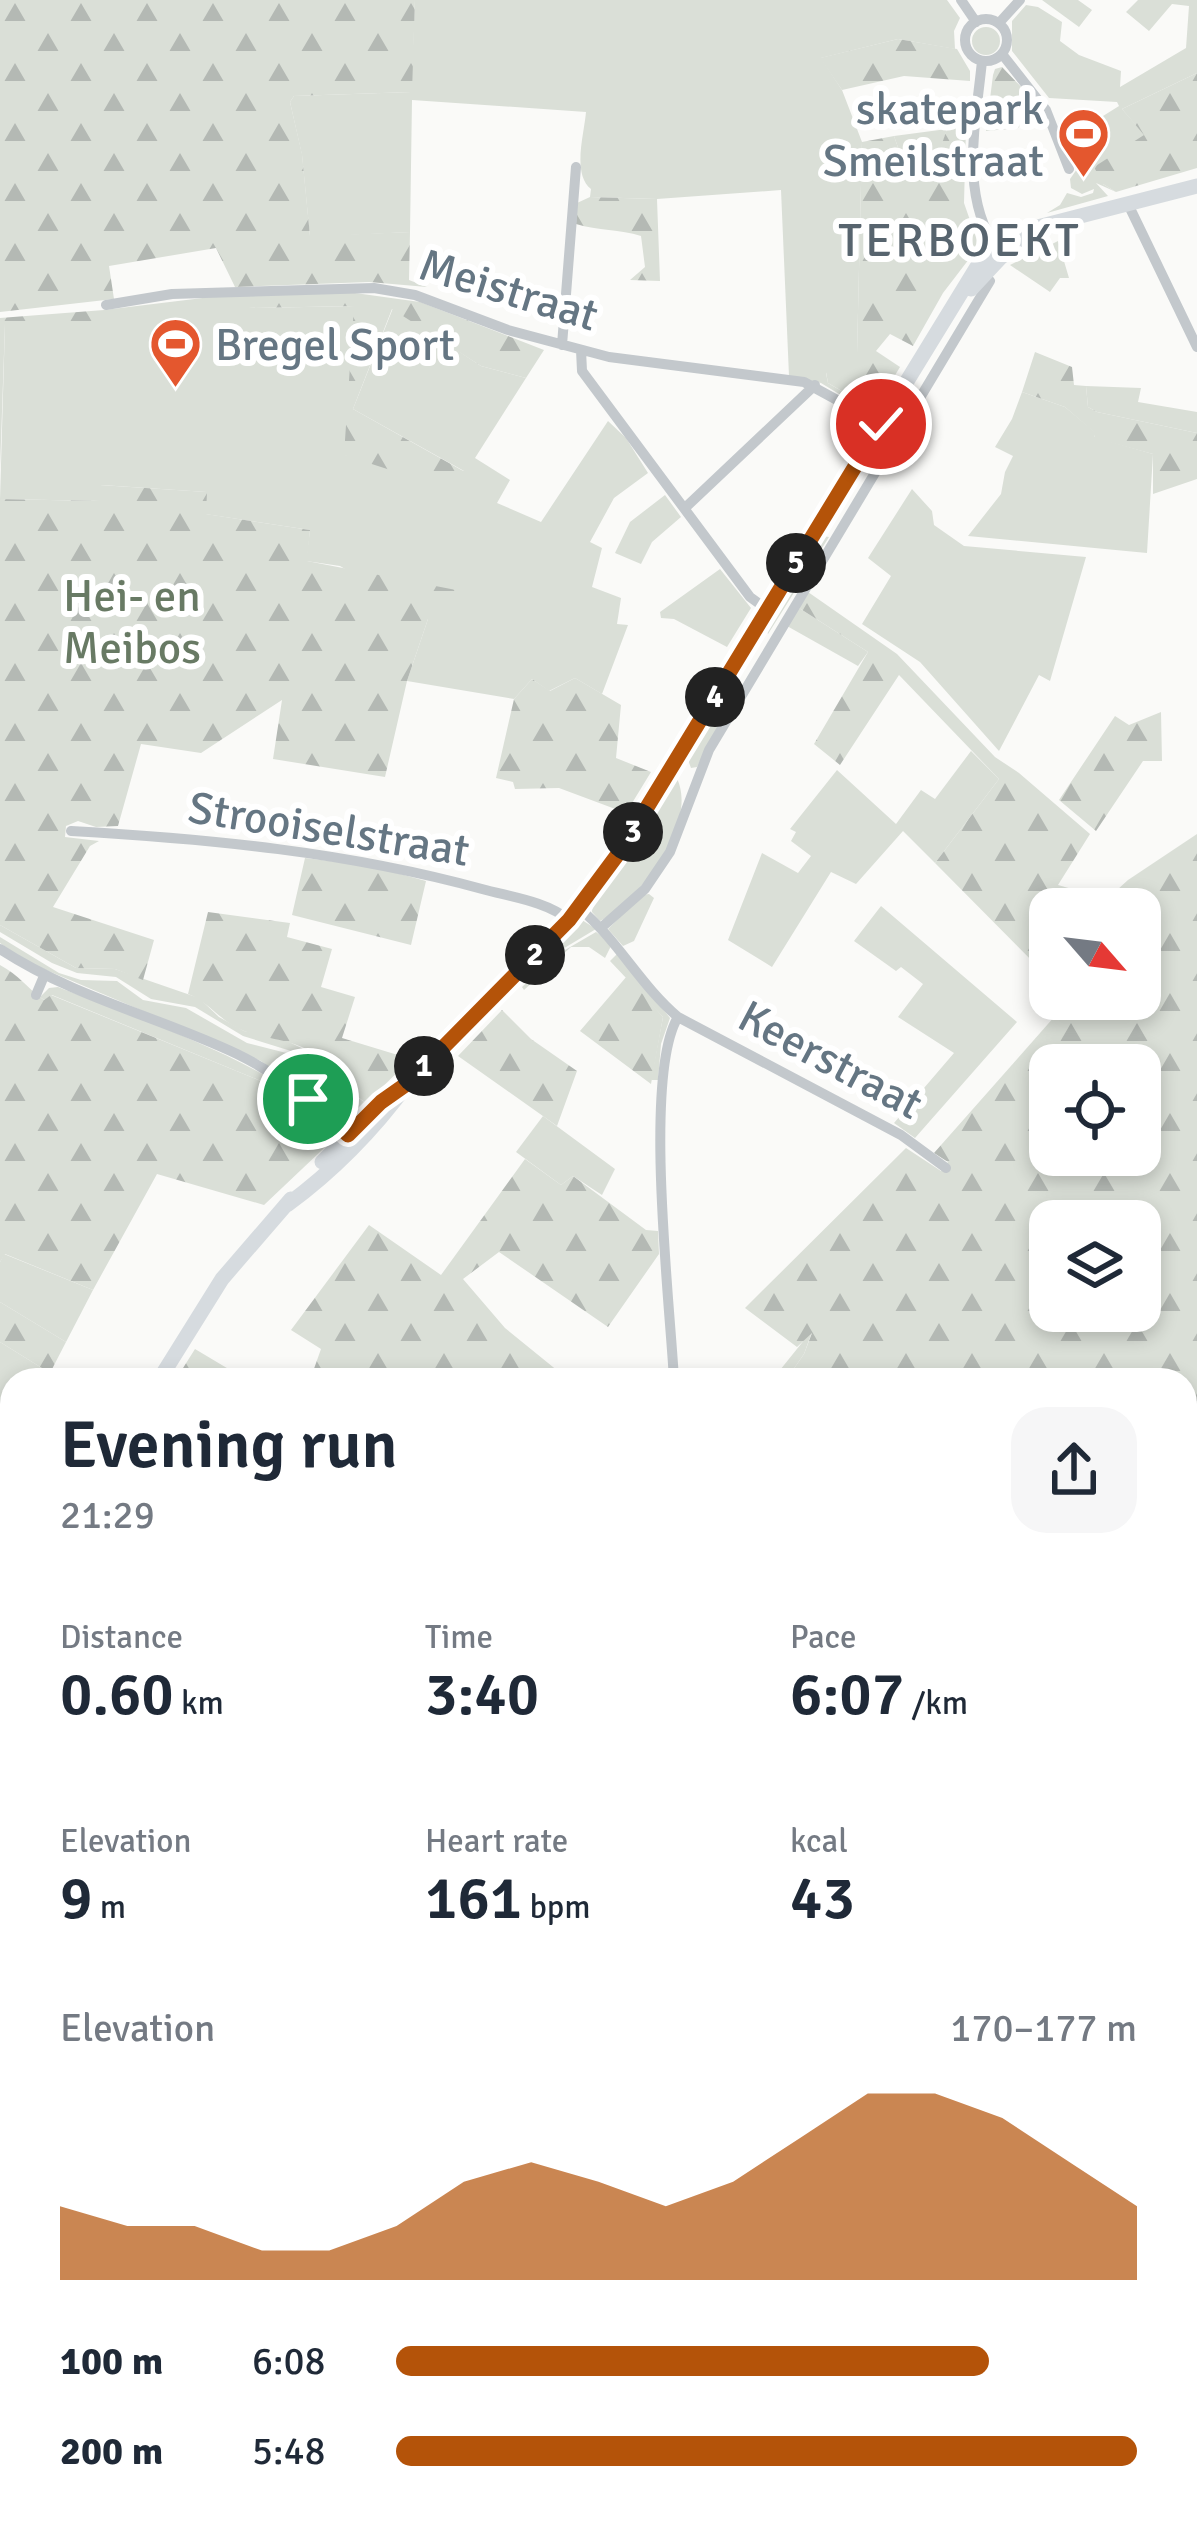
<!DOCTYPE html>
<meta charset="utf-8">
<style>
:root{--surface:#fff;--page:#f6f6f7;--text:#1f2937;--muted:#747a83;--accent:#b45309}
body{margin:0;font-family:Signika,sans-serif;background:var(--page);color:var(--text);height:100vh;display:flex;flex-direction:column;font-size:45px;white-space:nowrap}
*{box-sizing:border-box;margin:0}
p{font-size:39px;color:var(--muted)}
.icon{flex:none;width:66px;height:66px;fill:none;stroke:currentColor;stroke-width:2;stroke-linecap:round;stroke-linejoin:round}
.map{position:relative;flex:1;overflow:hidden}
.details{position:absolute;left:0px;top:1368px;width:1197px;height:1155px;display:flex;flex-direction:column;background:var(--surface);border-radius:36px 36px 0 0;box-shadow:0 6px 18px #0003}
.details>*{flex:none}
.needle{width:78px;rotate:118deg}
.fabs{position:absolute;left:1029px;top:888px;display:grid;gap:24px}
.fabs a{display:grid;place-items:center;width:132px;height:132px;border-radius:24px;background:var(--surface);box-shadow:0 6px 18px #0003;font-size:60px}
.pin{position:absolute;display:grid;place-items:center;width:102px;height:102px;color:#fff;margin:-51px;border:6px solid #fff;border-radius:50%;box-shadow:0 3px 12px #0007}
.km{position:absolute;width:60px;height:60px;margin:-30px;border-radius:50%;background:#222;color:#fff;font-size:33px;line-height:60px;text-align:center}
.round{display:grid;place-items:center;flex:none;width:126px;height:126px;border-radius:36px;background:var(--page)}
.headline{display:flex;align-items:center;justify-content:space-between;height:204px;padding:0 60px}
h1{font-size:66px;font-weight:600;line-height:90px}
.metrics{display:grid;grid-template-columns:repeat(3,1fr);gap:18px;height:204px;padding:12px 60px}
.metrics div{display:grid;align-content:center}
.metrics b{font-size:60px;font-weight:600}
.metrics small{font-size:33px;font-weight:400}
.metrics p{font-size:33px}
.chart{height:336px;padding:24px 60px}
.chart p{display:flex;justify-content:space-between}
.chart svg{width:100%;height:216px;margin-top:12px;fill:var(--accent);opacity:.7}
ul{padding:0 60px;list-style:none;font-size:39px}
li{display:grid;grid-template-columns:192px 144px 1fr;align-items:center;height:90px}
li i{height:30px;border-radius:15px;background:var(--accent)}
.map>svg:first-child{display:block}
.grass{fill:#dadfd7}
.forest{fill:url(#forest-firs);fill-rule:evenodd}
.lines{fill:none;stroke-linecap:round;stroke-linejoin:round}
.street{stroke:#c3c8cc;stroke-width:10}
.secondary{stroke:#d6dbdf;stroke-width:15}
.route-casing{stroke:#fff;stroke-width:24}
.route{stroke:#b45309;stroke-width:15}
.labels{text-anchor:middle;stroke-width:12;stroke-linejoin:round;paint-order:stroke}
.poi-label{font-size:45px;fill:#657683;stroke:#fff;text-anchor:end}
.street-label{font-size:45px;fill:#657683;stroke:#fff}
.park-label{font-size:45px;fill:#687a64;stroke:#fff}
.neighbourhood-label{font-size:48px;letter-spacing:3px;fill:#57646e;stroke:#fff}
</style>
<div class="map">
<svg width="1197" height="2522" viewBox="0 0 1197 2522">
<defs>
<pattern id="forest-firs" width="22" height="20" patternUnits="userSpaceOnUse" patternTransform="scale(3)"><rect width="22" height="20" fill="#dadfd7"/><path d="M5 1l3.5 6h-7zM16 11l3.5 6h-7z" fill="#b4b9b4"/></pattern>
</defs>
<rect width="100%" height="100%" fill="#fafaf8"/>
<!-- grass -->
<path class="grass" d="M 415,0 L 947,0 L 960,18 L 954,31 L 955,49 L 898,39 L 821,58 L 842,90 L 862,142 L 857,354 L 826,373 L 828,383 L 870,408 L 877,405 L 872,414 L 821,383 L 789,376 L 781,190 L 657,199 L 590,197 L 591,189 C 572,174 584,135 586,112 L 412,100 L 410,232 L 310,237 L 302,155 L 290,102 L 294,96 L 411,92 Z
M 1042,0 L 1078,0 L 1092,10 L 1079,27 Z
M 1138,0 L 1197,0 L 1197,73 L 1122,109 L 1145,135 L 1103,184 L 1116,192 L 1096,183 L 1108,196 L 1047,213 L 1060,205 L 1067,193 L 1081,197 L 1093,193 L 1094,189 L 1082,194 L 1071,188 L 1070,179 L 1077,169 L 1071,165 L 1063,141 L 1119,106 L 1117,102 L 1049,98 L 1012,51 L 1012,21 L 1026,5 L 1038,7 L 1062,22 L 1060,41 L 1079,55 L 1121,71 L 1120,87 L 1186,48 L 1189,6 L 1172,4 L 1149,31 L 1126,12 Z
M972 41a14 14 0 1 1 28 0a14 14 0 1 1-28 0Z
M 947,129 L 938,158 L 902,159 L 894,136 Z
M 1058,241 L 1069,278 L 1060,278 L 1050,292 L 1010,265 Z
M 219,296 L 248,296 L 248,308 L 355,306 L 345,455 L 464,471 L 353,409 L 393,308 L 481,366 L 526,378 L 475,458 L 510,480 L 497,503 L 541,522 L 608,421 L 626,438 L 648,473 L 614,498 L 590,542 L 602,548 L 592,587 L 621,598 L 617,624 L 628,625 L 602,694 L 575,678 L 549,691 L 532,679 L 514,699 L 407,681 L 428,619 L 340,566 L 306,561 L 310,530 L 205,514 L 206,492 L 101,485 L 100,501 L 0,499 L 5,324 L 103,324 L 104,310 Z
M 1086,386 L 1141,388 L 1138,402 L 1197,412 L 1197,433 L 1097,412 L 1088,407 Z
M 1022,392 L 1065,407 L 1096,433 L 1094,437 L 1153,454 L 1147,553 L 968,536 L 1001,494 L 1005,472 L 1013,456 L 995,447 L 1012,419 Z
M 912,489 L 932,511 L 934,525 L 964,546 L 1086,557 L 1050,681 L 1039,675 L 999,751 L 920,662 L 862,624 L 891,576 L 868,558 Z
M 665,495 L 681,517 L 652,542 L 641,564 L 615,553 L 630,522 Z
M 823,536 L 829,537 L 768,634 L 765,627 Z
M 720,569 L 751,608 L 727,647 L 674,619 L 661,618 L 660,612 Z
M 799,608 L 868,652 L 858,666 L 787,626 Z
M 715,710 L 726,710 L 697,767 L 691,768 L 687,757 Z
M 971,751 L 999,779 L 935,863 L 903,831 L 856,884 L 831,872 L 772,967 L 728,940 L 762,853 L 798,873 L 811,856 L 791,841 L 796,832 L 790,829 L 837,770 L 896,824 L 921,790 L 935,799 Z
M 675,775 C 702,819 640,901 600,921 L 592,912 C 593,898 661,797 675,775 Z
M 649,894 L 654,898 L 634,941 L 623,946 L 608,929 L 642,895 Z
M 881,906 L 1017,1022 L 915,1138 L 894,1123 L 954,1053 L 898,1017 L 923,984 L 901,967 L 896,971 L 854,941 Z
M 582,920 L 596,929 L 546,959 L 520,984 L 572,924 Z
M 0,925 L 76,968 L 115,969 L 199,998 L 219,1017 L 244,1031 L 287,1041 L 316,1055 L 348,1091 L 366,1103 L 357,1110 L 307,1056 L 243,1036 L 195,1007 L 151,999 L 116,977 L 77,973 L 52,963 L 0,932 Z
M 596,932 L 612,944 L 605,958 L 589,947 L 571,947 L 524,990 L 522,987 L 553,957 Z
M 0,937 L 59,973 L 81,980 L 117,981 L 143,1000 L 186,1008 L 247,1043 L 298,1056 L 317,1070 L 354,1118 L 350,1122 L 338,1119 L 261,1061 L 25,961 L 0,943 Z
M 618,953 L 670,1018 L 661,1044 L 658,1080 L 651,1080 L 663,1017 L 610,961 Z
M 58,987 C 113,1009 324,1080 333,1139 L 321,1151 L 321,1133 L 261,1081 L 52,995 L 44,1000 L 40,997 L 49,988 Z
M 543,1116 L 615,1169 L 602,1195 L 573,1176 L 561,1185 L 516,1152 Z
M 4,1254 L 93,1290 L 66,1342 L 0,1302 L 0,1262 Z
M 813,1329 L 804,1354 L 786,1380 L 772,1380 Z
M 0,1342 L 50,1373 L 47,1380 L 12,1380 L 12,1443 L 0,1436 Z
M 5,1453 L 12,1456 L 12,1529 L 0,1522 L 0,1462 Z
M 1185,2022 L 1197,2026 L 1197,2117 L 1185,2111 Z
M 12,2248 L 12,2311 L 0,2313 L 0,2252 Z
M 0,2446 L 12,2485 L 12,2511 L 20,2511 L 24,2522 L 0,2522 Z
M 1185,2503 L 1197,2505 L 1197,2522 L 1142,2522 L 1147,2511 L 1185,2511 Z
M 401,2511 L 494,2511 L 494,2522 L 401,2522 Z"/>
<!-- forest -->
<path class="forest" d="M 0,0 L 415,0 L 412,92 L 294,96 L 290,102 L 302,154 L 310,236 L 410,232 L 409,280 L 427,287 L 369,282 L 235,287 L 216,248 L 109,266 L 114,299 L 0,312 Z
M 898,39 L 957,49 L 970,71 L 970,81 L 904,76 L 842,90 L 820,58 Z
M 1002,67 L 1027,93 L 1034,112 L 1018,128 L 986,131 L 993,75 L 995,69 Z
M 1197,73 L 1197,168 L 1116,192 L 1103,184 L 1094,167 L 1144,135 L 1122,109 Z
M 966,127 L 964,203 L 979,246 L 943,293 L 913,346 L 890,334 L 876,351 L 900,367 L 877,405 L 871,408 L 828,383 L 826,372 L 857,353 L 862,142 L 894,136 L 902,159 L 937,158 L 947,129 Z
M 590,197 L 657,199 L 660,281 L 630,280 L 645,267 L 641,236 C 620,229 598,231 576,224 L 577,203 Z
M 348,292 L 420,302 L 544,350 L 526,378 L 481,366 L 392,309 L 353,409 L 465,472 L 455,491 L 344,455 L 354,306 L 248,308 L 248,296 Z
M 104,310 L 104,324 L 5,324 L 0,470 L 0,318 Z
M 1035,352 L 1072,367 L 1074,385 L 1086,386 L 1088,407 L 1097,412 L 1197,433 L 1197,479 L 1153,494 L 1153,454 L 1094,438 L 1095,433 L 1065,407 L 1022,392 Z
M 100,485 L 207,492 L 206,514 L 310,530 L 307,561 L 456,590 L 457,613 L 428,619 L 407,681 L 385,777 L 273,759 L 282,700 L 201,753 L 141,744 L 118,826 L 96,827 L 78,821 L 66,826 L 65,837 L 99,841 L 90,846 L 53,907 L 154,940 L 143,980 L 115,969 L 76,968 L 0,925 L 0,499 L 99,501 Z
M 808,592 L 897,654 L 995,757 L 1019,773 L 1090,834 L 1058,885 L 1107,899 L 1128,880 L 1197,834 L 1197,1706 L 1185,1711 L 1185,1380 L 786,1380 L 804,1354 L 812,1333 L 797,1347 L 745,1308 L 906,1148 L 941,1171 L 948,1162 L 934,1153 L 1070,999 L 1140,999 L 1140,909 L 1050,909 L 1050,979 L 935,863 L 999,779 L 899,675 L 840,765 L 814,744 L 868,652 L 799,608 ZM 1050,1065 L 1140,1065 L 1140,1155 L 1050,1155 ZM 1050,1221 L 1140,1221 L 1140,1311 L 1050,1311 Z
M 575,678 L 621,705 L 616,758 L 651,772 L 626,813 L 559,788 L 515,789 L 513,782 L 496,778 L 514,699 L 532,679 L 550,691 Z
M 1161,712 L 1162,761 L 1143,761 L 1096,831 L 1059,800 L 1115,716 L 1129,725 Z
M 305,858 L 371,866 L 426,881 L 411,945 L 292,915 Z
M 208,912 L 290,923 L 287,937 L 332,949 L 321,987 L 355,997 L 342,1038 L 411,1059 L 366,1103 C 346,1090 336,1071 317,1056 C 296,1039 268,1040 244,1031 C 222,1023 209,1002 188,994 Z
M 0,965 C 19,975 27,988 44,1000 L 51,995 L 261,1081 L 322,1134 L 321,1151 L 264,1205 L 157,1174 L 93,1290 L 5,1254 L 0,1262 Z
M 627,976 L 663,1017 L 651,1084 L 580,1031 Z
M 502,1010 L 531,1039 L 577,1071 L 557,1126 L 458,1056 Z
M 525,1159 L 561,1185 L 573,1176 L 646,1230 L 658,1231 L 659,1254 L 608,1327 L 499,1252 L 463,1279 L 505,1328 L 569,1380 L 310,1380 L 321,1349 L 291,1330 L 369,1225 L 441,1275 Z
M 0,1302 L 66,1342 L 50,1373 L 0,1342 Z
M 195,1349 L 247,1380 L 185,1380 L 178,1376 Z
M 1197,1720 L 1197,2026 L 1185,2022 L 1185,1724 Z
M 12,2009 L 12,2248 L 0,2252 L 0,2012 Z
M 1185,2142 L 1197,2149 L 1197,2505 L 1185,2503 Z
M 12,2311 L 12,2372 L 0,2376 L 0,2313 Z
M 188,2511 L 401,2511 L 401,2522 L 191,2522 Z
M 1023,2511 L 1147,2511 L 1142,2522 L 1024,2522 Z"/>
<g class="lines">
<!-- street -->
<path class="street" d="M 961,0 L 976,22
M965 40a21 21 0 1 1 42 0a21 21 0 1 1-42 0Z
M 999,23 L 1020,0
M 1002,54 L 1046,110 L 1069,169
M 982,61 C 976,123 959,195 997,249
M 1128,204 L 1197,347
M 106,305 L 172,294 L 374,288 L 415,295 L 508,330 L 609,357 L 804,382 L 881,424
M 562,345 L 576,167
M 581,350 L 582,371 L 750,597 L 768,610
M 685,508 L 815,385
M 71,831 C 211,839 347,852 482,889 C 511,897 546,901 569,920
M 579,908 C 618,940 640,985 678,1017 L 901,1135 L 946,1168
M 602,927 L 645,889 L 670,852 L 709,750 L 990,281 L 981,272
M 0,949 C 73,997 159,1017 237,1054 C 280,1075 315,1104 349,1136
M 36,995 L 44,976
M 674,1380 C 670,1303 643,1075 678,1017
M 0,2384 L 12,2380
M 824,2511 L 826,2522"/>
<!-- secondary -->
<path class="secondary" d="M 971,289 L 1001,257 L 1041,235
M 322,1162 L 381,1102
M 287,1205 C 332,1172 375,1128 408,1083 L 569,920 L 602,879 L 983,257 L 1022,231 L 1197,186
M 159,1380 L 222,1279 L 291,1199
M 0,1642 L 12,1621"/>
</g>
<g class="lines">
<defs>
<path id="route" d="M 308,1099 L 348,1135 L 381,1102 L 408,1083 L 569,920 L 621,850 L 881,424"/>
</defs>
<!-- route casing -->
<use href="#route" class="route-casing"/>
<!-- route -->
<use href="#route" class="route"/>
</g>
<!-- icons -->
<defs>
<symbol id="stadium-pin" viewBox="-11 -11 22 30"><path d="M0 17L-7.5 6A9.5 9.5 0 1 1 7.5 6Z" fill="#e4572e" stroke="#fff"/><path d="M0-5a6.5 5 0 1 0 0 10a6.5 5 0 1 0 0-10ZM-3.5-1.8h7v3.6h-7Z" fill="#fff"/></symbol>
</defs>
<g fill-rule="evenodd">
<use href="#stadium-pin" x="1054" y="104" width="59" height="81"/>
<use href="#stadium-pin" x="146" y="314" width="59" height="81"/>
</g>
<g class="labels">
<!-- poi labels -->
<g class="poi-label">
<text x="1044" y="124">skatepark<tspan x="1044" dy="52">Smeilstraat</tspan></text>
<text x="215" y="360" text-anchor="start">Bregel Sport</text>
</g>
<!-- street labels -->
<g class="street-label">
<text transform="translate(509 289) rotate(17)" y="16">Meistraat</text>
<text transform="translate(329 828) rotate(9)" y="16">Strooiselstraat</text>
<text transform="translate(831 1059) rotate(28)" y="16">Keerstraat</text>
</g>
<!-- park labels -->
<g class="park-label">
<text x="132" y="611">Hei- en<tspan x="132" dy="52">Meibos</tspan></text>
</g>
<!-- neighbourhood labels -->
<g class="neighbourhood-label">
<text x="960" y="256">TERBOEKT</text>
</g>
</g>
</svg>
<div class="fabs">
<a><svg class="needle" viewBox="-14 -14 28 28"><path d="M0-13l5 13h-10z" fill="#e53935"/><path d="M0 13l5-13h-10z" fill="#747a83"/></svg></a>
<a><svg class="icon" aria-label="locate" viewBox="0 0 24 24"><circle cx="12" cy="12" r="6"/><path d="M12 2v4M12 18v4M2 12h4M18 12h4"/></svg></a>
<a><svg class="icon" aria-label="layers" viewBox="0 0 24 24"><path d="M12 4l9 5-9 5-9-5zM3 14l9 5 9-5"/></svg></a>
</div>
<div class="pin" style="left:308px;top:1099px;background:#1e9e55"><svg class="icon" aria-label="arrive" viewBox="0 0 24 24"><path d="M6 21V4h12l-3 4 3 4H6"/></svg></div>
<div class="pin" style="left:881px;top:424px;background:#d93025"><svg class="icon" aria-label="check" viewBox="0 0 24 24"><path d="M5 12l5 5 9-10"/></svg></div>
<b class="km" style="left:424px;top:1066px">1</b>
<b class="km" style="left:535px;top:955px">2</b>
<b class="km" style="left:633px;top:832px">3</b>
<b class="km" style="left:715px;top:697px">4</b>
<b class="km" style="left:796px;top:563px">5</b>
<section class="details">
<div class="headline"><div><h1>Evening run</h1><p>21:29</p></div><a class="round"><svg class="icon" aria-label="share" viewBox="0 0 24 24"><path d="M12 15V3M7 8l5-5 5 5M5 13v7h14v-7"/></svg></a></div>
<div class="metrics">
<div><p>Distance</p><b>0.60<small> km</small></b></div>
<div><p>Time</p><b>3:40</b></div>
<div><p>Pace</p><b>6:07<small> /km</small></b></div>
</div>
<div class="metrics">
<div><p>Elevation</p><b>9<small> m</small></b></div>
<div><p>Heart rate</p><b>161<small> bpm</small></b></div>
<div><p>kcal</p><b>43</b></div>
</div>
<div class="chart"><p><span>Elevation</span>170–177 m</p>
<svg viewBox="0 0 160 44" preserveAspectRatio="none"><path d="M0 44V29L10 33L20 33L30 38L40 38L50 33L60 24L70 20L80 24L90 29L100 24L110 15L120 6L130 6L140 11L150 20L160 29V44z"/></svg>
</div>
<ul>
<li><b>100 m</b>6:08<i style="width:80%"></i></li>
<li><b>200 m</b>5:48<i style="width:100%"></i></li>
</ul>
</section>
</div>
